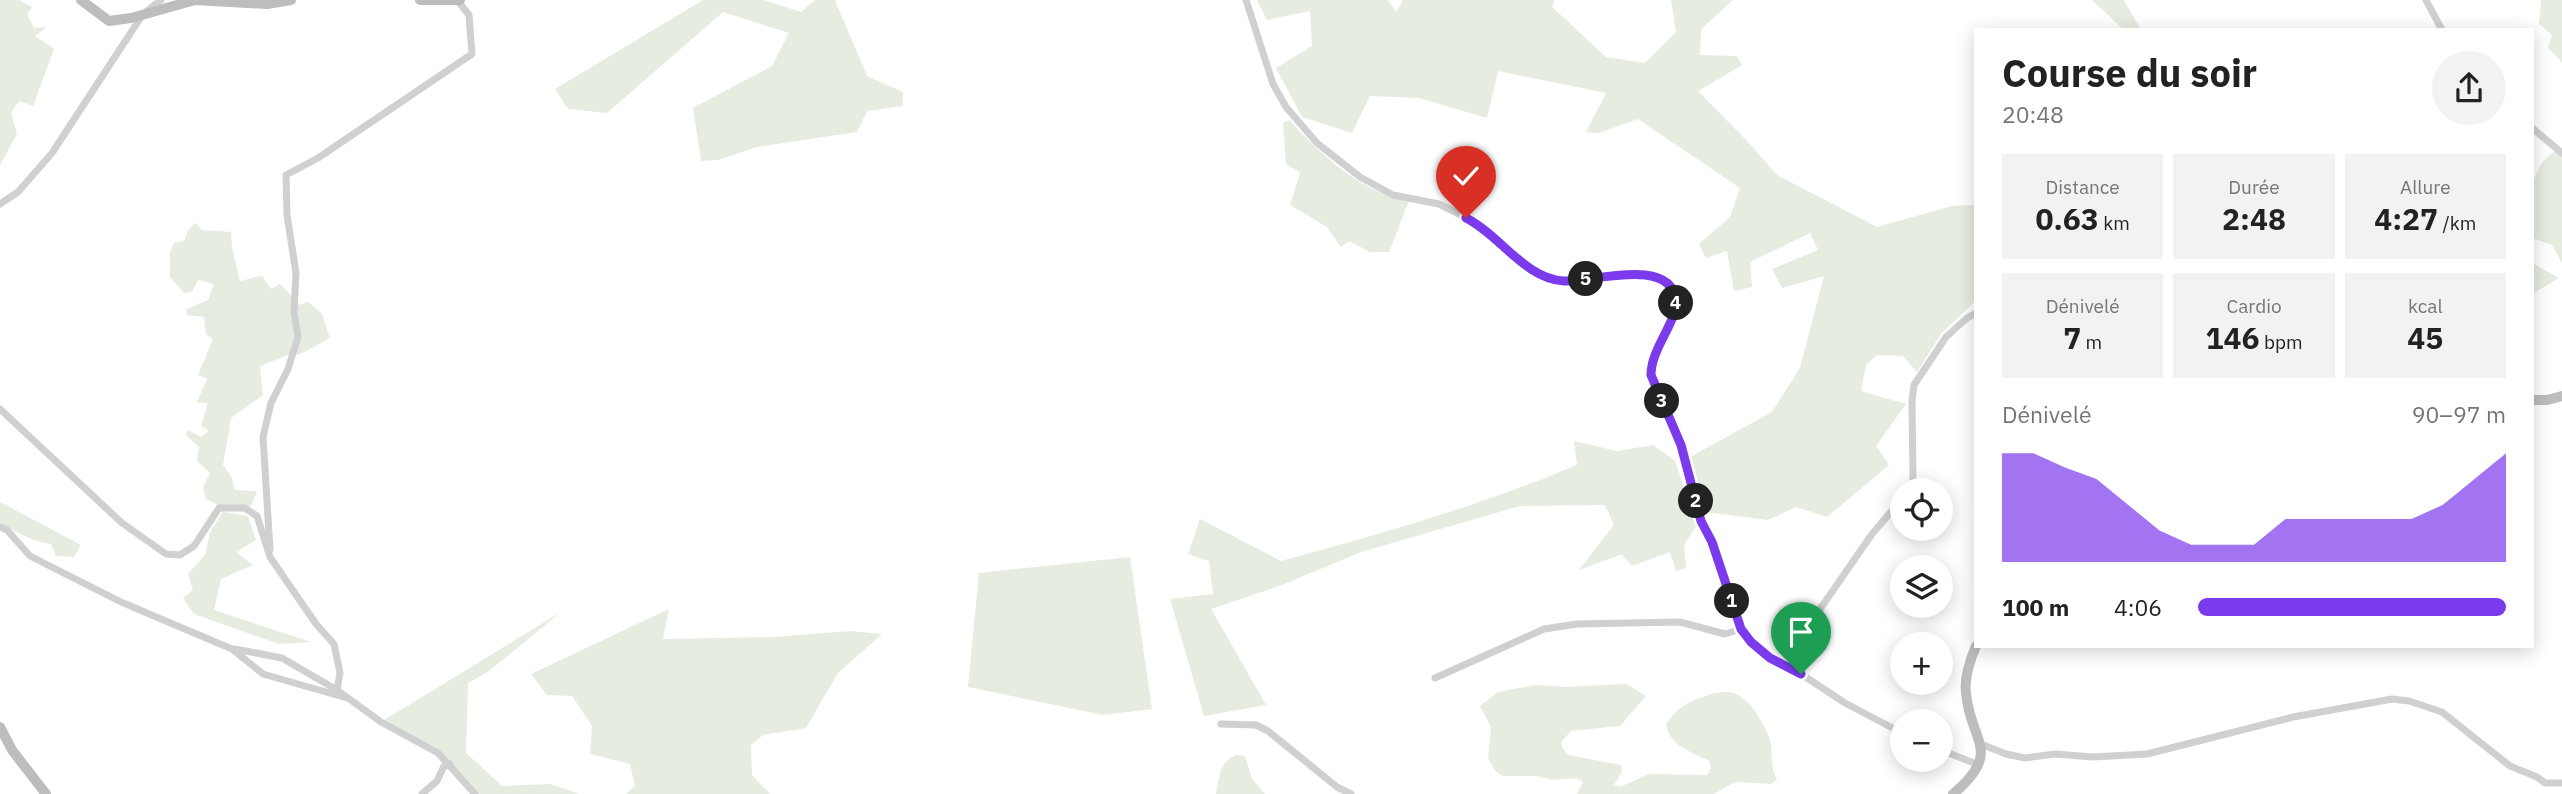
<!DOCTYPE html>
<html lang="fr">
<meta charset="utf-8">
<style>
:root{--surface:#fff;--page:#f2f2f2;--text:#222;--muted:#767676;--accent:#7c3aed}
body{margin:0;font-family:"IBM Plex Sans",sans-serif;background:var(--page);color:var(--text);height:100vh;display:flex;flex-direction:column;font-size:26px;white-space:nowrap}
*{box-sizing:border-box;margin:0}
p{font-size:23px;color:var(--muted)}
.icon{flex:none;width:38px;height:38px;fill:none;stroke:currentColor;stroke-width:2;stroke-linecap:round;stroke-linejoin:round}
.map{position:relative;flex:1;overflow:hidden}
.panel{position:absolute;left:1974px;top:28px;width:560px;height:620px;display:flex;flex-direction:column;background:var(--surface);border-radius:0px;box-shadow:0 4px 18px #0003}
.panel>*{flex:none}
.buttons{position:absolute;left:1890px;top:478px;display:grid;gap:14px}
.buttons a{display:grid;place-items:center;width:63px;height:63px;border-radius:50%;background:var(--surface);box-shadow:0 4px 18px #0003;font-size:35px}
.pin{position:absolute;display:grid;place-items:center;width:60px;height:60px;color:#fff;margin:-72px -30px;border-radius:50% 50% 50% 0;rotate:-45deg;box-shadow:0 0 7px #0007}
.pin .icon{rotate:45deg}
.km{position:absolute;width:35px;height:35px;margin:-18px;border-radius:50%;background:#222;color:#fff;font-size:19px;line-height:35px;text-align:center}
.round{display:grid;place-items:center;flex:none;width:74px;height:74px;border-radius:37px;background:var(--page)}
.overview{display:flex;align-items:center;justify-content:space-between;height:119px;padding:0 28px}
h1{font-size:38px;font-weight:700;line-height:52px}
.metrics{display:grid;grid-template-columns:repeat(3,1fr);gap:10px;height:119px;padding:7px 28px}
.metrics div{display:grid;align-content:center;border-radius:0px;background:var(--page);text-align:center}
.metrics b{font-size:30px;font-weight:700}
.metrics small{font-size:19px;font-weight:400}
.metrics p{font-size:19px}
.chart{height:196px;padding:14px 28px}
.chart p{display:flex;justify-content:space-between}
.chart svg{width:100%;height:126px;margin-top:7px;fill:var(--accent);opacity:.7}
ul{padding:0 28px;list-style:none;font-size:23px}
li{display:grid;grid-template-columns:112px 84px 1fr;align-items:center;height:52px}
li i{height:18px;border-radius:9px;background:var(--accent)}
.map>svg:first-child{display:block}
.green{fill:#e6ecdf}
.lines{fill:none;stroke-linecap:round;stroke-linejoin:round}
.street{stroke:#d0d0d0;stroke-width:7}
.secondary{stroke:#bdbdbd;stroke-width:10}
.route-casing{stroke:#fff;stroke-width:14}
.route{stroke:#7c3aed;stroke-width:9}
</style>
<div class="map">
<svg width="2562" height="794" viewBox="0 0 2562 794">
<rect width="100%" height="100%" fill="#fff"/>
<!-- green -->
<path class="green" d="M 0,0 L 19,0 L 32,7 L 27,14 L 34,28 L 46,27 L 35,36 L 54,49 L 33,106 L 19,101 L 11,113 L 17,134 L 0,165 Z
M 703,0 L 764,0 L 801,12 L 815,0 L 835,0 L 867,76 L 903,92 L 903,106 L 867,111 L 857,132 L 757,147 L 718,160 L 701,161 L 693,108 L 772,66 L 789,33 L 723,12 L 607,113 L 568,109 L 555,89 Z
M 1257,0 L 1388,0 L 1396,12 L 1403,0 L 1555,0 L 1552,7 L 1606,57 L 1645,63 L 1676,32 L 1671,0 L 1733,0 L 1701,29 L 1700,55 L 1737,56 L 1742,65 L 1698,91 L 1747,141 L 1777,175 L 1877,227 L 1952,206 L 1976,205 L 1976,300 L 1941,334 L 1917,372 L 1903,356 L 1877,355 L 1866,365 L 1861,391 L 1906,404 L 1876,446 L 1889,465 L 1827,517 L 1796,507 L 1768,520 L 1706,512 L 1690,457 L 1772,412 L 1800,368 L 1824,276 L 1782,288 L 1772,269 L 1818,250 L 1810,233 L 1750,262 L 1752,287 L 1734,291 L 1727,251 L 1706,258 L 1699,244 L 1730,217 L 1740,188 L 1638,119 L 1599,133 L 1586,132 L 1606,93 L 1498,71 L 1487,118 L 1419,98 L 1370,96 L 1352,133 L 1302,117 L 1276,68 L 1312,46 L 1310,11 L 1267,20 Z
M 2092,0 L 2124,0 L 2141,30 L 2124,30 Z
M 2541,0 L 2562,0 L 2562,63 L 2548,47 L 2552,35 L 2539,24 Z
M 1289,120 C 1323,156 1358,191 1409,201 L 1389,252 L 1370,252 L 1349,241 L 1341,247 L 1327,227 L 1290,205 L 1300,173 L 1286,164 L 1283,123 Z
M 2562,148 L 2562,263 L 2552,245 L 2532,238 C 2532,203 2524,165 2562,148 Z
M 196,223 L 202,230 L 231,232 L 232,248 L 240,281 L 262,276 L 271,289 L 280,284 L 300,305 L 308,302 L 322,314 L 330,338 L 299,355 L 290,354 L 260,366 L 263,395 L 231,418 L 223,465 L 231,476 L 235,490 L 257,491 L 251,506 L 218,505 L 206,499 L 203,487 L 210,473 L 197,461 L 199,447 L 186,435 L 188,430 L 201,437 L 209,431 L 201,426 L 208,403 L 197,402 L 207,379 L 198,375 L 213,339 L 206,334 L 204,317 L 187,315 L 187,309 L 208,300 L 214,284 L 198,280 L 192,292 L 184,293 L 170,277 L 170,252 L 174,243 L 184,241 L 188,230 Z
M 2532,263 L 2559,278 L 2532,294 Z
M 1574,441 L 1617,451 L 1653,445 L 1675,461 L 1697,525 L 1684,545 L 1686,568 L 1676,571 L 1670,552 L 1632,566 L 1622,554 L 1579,570 L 1614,525 L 1605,505 L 1520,506 L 1361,552 L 1282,585 L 1211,609 L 1266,705 L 1204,716 L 1170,599 L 1213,594 L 1209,561 L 1188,554 L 1200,519 L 1281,561 C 1382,534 1481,505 1577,465 Z
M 0,502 L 81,545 L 74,557 L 56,556 L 51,544 L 33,540 L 0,524 Z
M 223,512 L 248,516 L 256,540 L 236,552 L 253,565 L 221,579 L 214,610 L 311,642 L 279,644 L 194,614 L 183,598 L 193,590 L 188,574 L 205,555 L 210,532 Z
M 1130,557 L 1152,709 L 1103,715 L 968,687 L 979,573 Z
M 669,609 L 663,639 L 773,637 L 850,631 L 882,634 L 838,673 L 806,728 L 763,735 L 751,745 L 752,775 L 770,794 L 626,794 L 635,786 L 630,764 L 590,754 L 592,726 L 572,696 L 547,695 L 531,674 Z
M 561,612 L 489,671 L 468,683 L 466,753 L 502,786 L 550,784 L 580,794 L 473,794 L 438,753 L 381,722 Z
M 1627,684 L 1646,696 L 1620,726 L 1571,731 L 1561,742 L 1563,749 L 1569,755 L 1621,765 L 1622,772 L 1614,785 L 1620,787 L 1649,774 L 1707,775 L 1711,768 L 1709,761 C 1692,752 1670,746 1666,725 C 1669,721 1672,715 1676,712 C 1688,701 1721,687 1736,694 C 1750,700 1764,723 1769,737 C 1774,750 1769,766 1777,779 L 1771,784 L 1735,782 L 1714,794 L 1577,794 L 1583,782 L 1576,778 L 1553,780 L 1536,776 L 1503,776 L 1496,772 L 1488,758 L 1491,727 L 1480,706 L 1498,692 L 1536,685 L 1566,687 Z
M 1237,755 L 1245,756 L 1252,779 L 1265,794 L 1216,794 C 1219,778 1220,760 1237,755 Z"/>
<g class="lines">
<!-- street -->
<path class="street" d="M 1246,0 L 1273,84 L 1286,107 L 1317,143 L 1360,177 L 1393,195 L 1439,204 L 1475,222 L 1541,275 L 1564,281 L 1642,275 L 1660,278 L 1670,285 L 1676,298 L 1676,309 L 1655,353 L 1651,375 L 1681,445 L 1701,521 L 1712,542 L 1741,629 L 1750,642 L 1770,658 L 1801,674 L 1845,703 L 1902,733
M 2426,0 L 2442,30
M 2532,128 L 2562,153
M 0,204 L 18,192 L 52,153 L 143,14 L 161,0
M 0,409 L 122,523 L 166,554 L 180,555 L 194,546 L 219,508 L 245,508 L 257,516 L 270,557 L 316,624 L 334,644 L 340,673 L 337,690 L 381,722 L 438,753 L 475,794
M 1910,490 L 1913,479 L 1912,401 L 1914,385 L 1946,337 L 1967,318 L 1976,313
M 0,527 L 7,530 L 30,556 L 121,602 L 232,649 L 263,674 L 347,698
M 270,549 L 263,437 L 271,403 L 288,369 L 298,337 L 294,312 L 296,273 L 287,215 L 286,175 L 318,158 L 472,54 L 469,15 L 458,1
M 235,649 L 282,658 L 337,690
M 1801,674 L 1803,638 L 1809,625 L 1872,534 L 1902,499
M 1435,678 L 1544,629 L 1577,624 L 1680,622 L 1725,634 L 1741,629
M 1221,724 L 1256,725 L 1268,731 L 1337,787 L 1351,794
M 1981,744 L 2006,754 L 2025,758 L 2055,754 L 2093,757 L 2147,754 L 2293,717 L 2392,699 L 2409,701 L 2442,712 L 2510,766 L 2537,777 L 2545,783 L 2562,783
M 1941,750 L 1979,765
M 422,794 L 437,781 L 444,766 L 450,764"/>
<!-- secondary -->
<path class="secondary" d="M 81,0 L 109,21 L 131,18 L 195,0 L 267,4 L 291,0
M 420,0 L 460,0
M 2532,400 L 2547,400 L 2562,396
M 0,727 L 12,750 L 46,794
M 1953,794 C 2004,751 1970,742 1966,693 C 1964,677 1970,660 1976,646"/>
</g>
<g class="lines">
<defs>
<path id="route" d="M 1466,218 C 1500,235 1525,279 1564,281 C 1592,282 1670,256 1676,300 C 1678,321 1651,348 1651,375 L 1681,445 L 1701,521 L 1712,542 L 1741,629 L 1751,642 L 1770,658 L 1801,674"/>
</defs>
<!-- route casing -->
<use href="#route" class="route-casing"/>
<!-- route -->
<use href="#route" class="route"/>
</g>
</svg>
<div class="buttons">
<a><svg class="icon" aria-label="locate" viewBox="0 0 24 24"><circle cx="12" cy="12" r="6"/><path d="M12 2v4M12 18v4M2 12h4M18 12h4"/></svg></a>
<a><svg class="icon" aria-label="layers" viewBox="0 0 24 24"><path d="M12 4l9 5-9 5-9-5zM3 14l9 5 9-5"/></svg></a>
<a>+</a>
<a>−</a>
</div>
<div class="pin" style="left:1801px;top:674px;background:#1e9e55"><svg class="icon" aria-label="arrive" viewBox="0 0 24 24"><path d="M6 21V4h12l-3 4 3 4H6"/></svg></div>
<div class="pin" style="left:1466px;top:218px;background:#d93025"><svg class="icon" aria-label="check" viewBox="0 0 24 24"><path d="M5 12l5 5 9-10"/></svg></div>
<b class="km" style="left:1732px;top:601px">1</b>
<b class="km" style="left:1696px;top:501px">2</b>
<b class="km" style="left:1662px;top:401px">3</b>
<b class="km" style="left:1676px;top:303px">4</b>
<b class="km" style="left:1586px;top:279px">5</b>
<section class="panel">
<div class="overview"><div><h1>Course du soir</h1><p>20:48</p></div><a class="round"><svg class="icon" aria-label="share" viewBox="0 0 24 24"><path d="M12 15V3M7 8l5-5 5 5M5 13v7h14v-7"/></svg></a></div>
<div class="metrics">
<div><p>Distance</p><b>0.63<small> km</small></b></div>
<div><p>Durée</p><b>2:48</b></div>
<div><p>Allure</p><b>4:27<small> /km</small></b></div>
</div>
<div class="metrics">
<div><p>Dénivelé</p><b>7<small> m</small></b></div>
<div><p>Cardio</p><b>146<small> bpm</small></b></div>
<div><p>kcal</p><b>45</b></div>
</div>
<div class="chart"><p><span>Dénivelé</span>90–97 m</p>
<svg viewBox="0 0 160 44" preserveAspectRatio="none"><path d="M0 44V6L10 6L20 11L30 15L40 24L50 33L60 38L70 38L80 38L90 29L100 29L110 29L120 29L130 29L140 24L150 15L160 6V44z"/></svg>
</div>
<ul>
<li><b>100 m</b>4:06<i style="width:100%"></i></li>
</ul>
</section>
</div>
